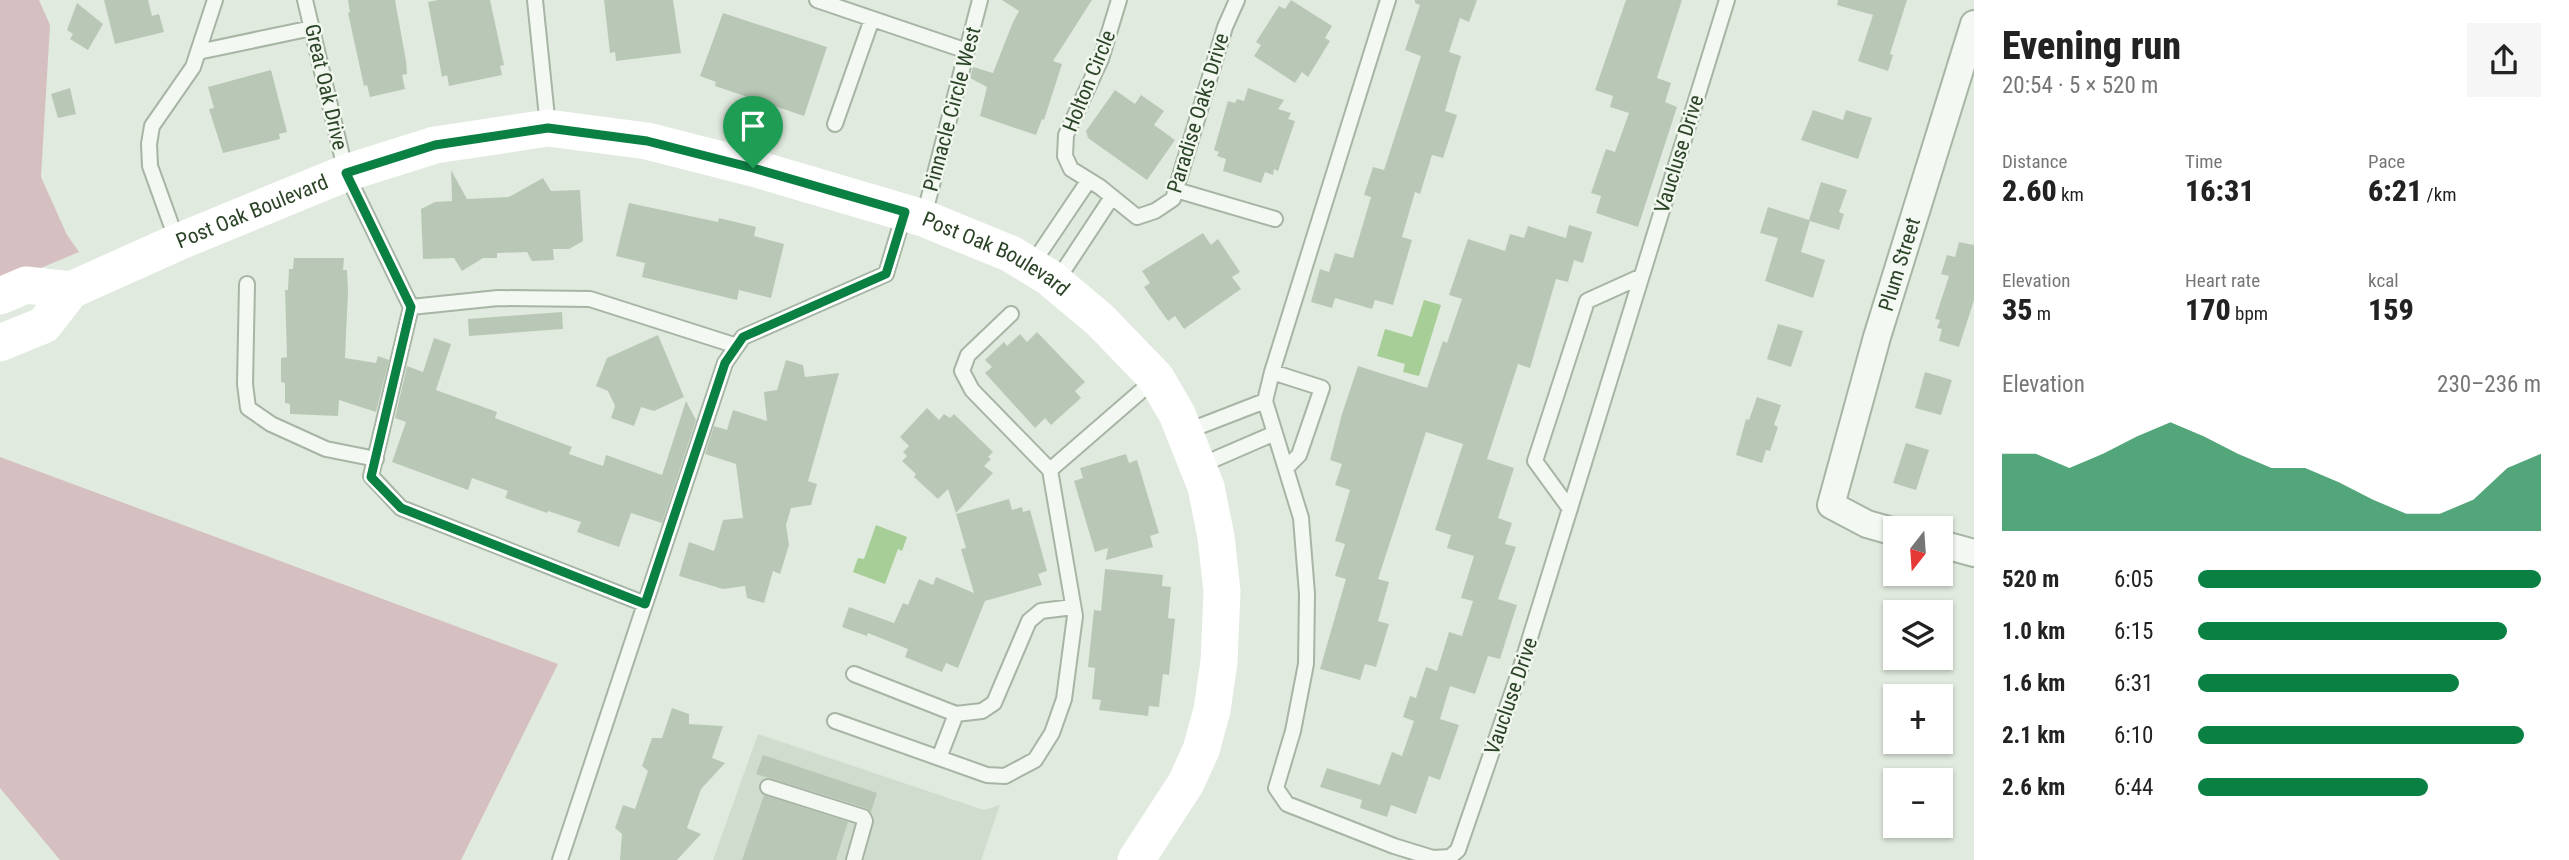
<!DOCTYPE html>
<meta charset="utf-8">
<style>
:root{--surface:#fff;--page:#f6f6f6;--text:#222;--muted:#767676;--accent:#0b8043}
body{margin:0;font-family:"Roboto Condensed",sans-serif;background:var(--page);color:var(--text);height:100vh;display:flex;flex-direction:column;font-size:26px;white-space:nowrap}
*{box-sizing:border-box;margin:0}
p{font-size:23px;color:var(--muted)}
.icon{flex:none;width:38px;height:38px;fill:none;stroke:currentColor;stroke-width:2;stroke-linecap:round;stroke-linejoin:round}
.map{position:relative;flex:1;overflow:hidden}
.panel{display:flex;flex-direction:column;background:var(--surface);width:595px}
.panel>*{flex:none}
.needle{width:46px;rotate:197deg}
.buttons{position:absolute;left:1883px;top:516px;display:grid;gap:14px}
.buttons a{display:grid;place-items:center;width:70px;height:70px;border-radius:0px;background:var(--surface);box-shadow:0 2px 5px #0004;font-size:35px}
.pin{position:absolute;display:grid;place-items:center;width:60px;height:60px;color:#fff;margin:-72px -30px;border-radius:50% 50% 50% 0;rotate:-45deg;box-shadow:0 0 7px #0007}
.pin .icon{rotate:45deg}
.round{display:grid;place-items:center;flex:none;width:74px;height:74px;border-radius:0px;background:var(--page)}
.headline{display:flex;align-items:center;justify-content:space-between;height:119px;padding:0 28px}
h1{font-size:38px;font-weight:800;line-height:52px}
.figures{display:grid;grid-template-columns:repeat(3,1fr);gap:10px;height:119px;padding:7px 28px}
.figures div{display:grid;align-content:center}
.figures b{font-size:30px;font-weight:800}
.figures small{font-size:19px;font-weight:400}
.figures p{font-size:19px}
.chart{height:196px;padding:14px 28px}
.chart p{display:flex;justify-content:space-between}
.chart svg{width:100%;height:126px;margin-top:7px;fill:var(--accent);opacity:.7}
ul{padding:0 28px;list-style:none;font-size:23px}
li{display:grid;grid-template-columns:112px 84px 1fr;align-items:center;height:52px}
li i{height:18px;border-radius:9px;background:var(--accent)}
main{display:flex;flex:1;min-height:0}
.map>svg:first-child{display:block}
.built{fill:#d0dccd}
.green{fill:#d5bfc1}
.water{fill:#a7ce96}
.building{fill:#b9c8b6}
.lines{fill:none;stroke-linecap:round;stroke-linejoin:round}
.lane-casing{stroke:#a7b5a4;stroke-width:18}
.street-casing{stroke:#a7b5a4;stroke-width:30}
.lane{stroke:#f3f8f2;stroke-width:14}
.street{stroke:#f3f8f2;stroke-width:26}
.secondary{stroke:#fff;stroke-width:37}
.route-casing{stroke:#fff;stroke-width:14}
.route{stroke:#0b8043;stroke-width:9}
.labels{text-anchor:middle;stroke-width:5;stroke-linejoin:round;paint-order:stroke}
.street-label{font-size:21px;fill:#2b4326;stroke:#f1f7ef}
</style>
<main>
<div class="map">
<svg width="1974" height="860" viewBox="0 0 1974 860">
<rect width="100%" height="100%" fill="#e1eadf"/>
<!-- built -->
<path class="built" d="M 758,734 L 984,810 L 1000,805 L 981,860 L 713,860 Z"/>
<!-- green -->
<path class="green" d="M 0,0 L 39,0 L 50,25 L 41,177 L 67,235 L 79,252 L 0,285 Z
M 0,457 L 558,664 L 461,860 L 60,860 L 0,788 Z"/>
<!-- water -->
<path class="water" d="M 1424,300 L 1441,305 L 1419,376 L 1403,372 L 1405,364 L 1377,356 L 1385,329 L 1412,337 Z
M 876,525 L 907,537 L 902,551 L 898,549 L 885,584 L 853,572 L 858,558 L 864,559 Z"/>
<!-- building -->
<path class="building" d="M 104,0 L 148,0 L 152,16 L 159,14 L 164,32 L 115,44 Z
M 348,0 L 395,0 L 406,61 L 407,74 L 402,75 L 405,89 L 370,97 L 367,85 L 364,86 L 348,13 L 350,12 Z
M 438,0 L 490,0 L 504,65 L 500,66 L 502,75 L 449,86 L 447,75 L 442,77 L 428,2 Z
M 604,0 L 673,0 L 681,53 L 616,61 L 615,52 L 610,53 Z
M 1002,0 L 1092,0 L 1053,61 L 1062,64 L 1044,120 L 1042,119 L 1036,135 L 980,116 L 987,87 L 970,78 L 973,67 L 993,73 L 1013,22 L 1019,11 Z
M 1291,0 L 1332,26 L 1325,38 L 1330,41 L 1308,77 L 1302,72 L 1295,83 L 1254,56 L 1261,45 L 1256,42 L 1279,6 L 1285,9 Z
M 1415,0 L 1477,0 L 1469,22 L 1460,18 L 1449,52 L 1461,56 L 1445,111 L 1457,115 L 1443,158 L 1432,155 L 1420,194 L 1415,192 L 1402,237 L 1412,240 L 1393,305 L 1375,300 L 1372,309 L 1335,298 L 1332,308 L 1311,302 L 1320,269 L 1329,272 L 1335,253 L 1353,258 L 1371,197 L 1364,195 L 1373,167 L 1384,170 L 1421,56 L 1405,50 L 1420,5 L 1415,3 Z
M 1626,0 L 1682,0 L 1657,78 L 1671,83 L 1665,102 L 1677,107 L 1638,227 L 1596,213 L 1601,196 L 1591,193 L 1606,149 L 1615,152 L 1629,113 L 1610,107 L 1613,96 L 1595,90 Z
M 1838,0 L 1907,0 L 1890,54 L 1893,55 L 1888,71 L 1858,61 L 1873,15 L 1837,5 Z
M 77,3 L 103,24 L 88,50 L 70,39 L 73,34 L 67,30 Z
M 723,13 L 827,47 L 804,116 L 715,86 L 716,82 L 700,76 Z
M 271,70 L 287,132 L 279,134 L 280,139 L 223,153 L 209,109 L 214,108 L 208,87 Z
M 70,88 L 76,114 L 58,118 L 51,94 Z
M 1248,88 L 1284,100 L 1278,109 L 1291,113 L 1288,119 L 1295,121 L 1278,171 L 1274,169 L 1273,175 L 1265,172 L 1261,183 L 1223,171 L 1226,159 L 1217,156 L 1219,152 L 1214,150 L 1228,101 L 1235,103 L 1237,99 L 1244,101 Z
M 1115,90 L 1135,104 L 1141,95 L 1164,111 L 1154,125 L 1175,140 L 1147,180 L 1088,138 L 1086,131 Z
M 1813,110 L 1843,120 L 1846,110 L 1872,118 L 1858,159 L 1801,140 Z
M 451,170 L 467,199 L 509,197 L 543,178 L 551,191 L 580,190 L 583,241 L 569,249 L 553,249 L 554,260 L 532,261 L 527,252 L 497,253 L 497,258 L 483,258 L 462,271 L 454,258 L 423,259 L 421,209 L 435,202 L 452,201 Z
M 1821,182 L 1847,190 L 1839,212 L 1844,214 L 1839,230 L 1810,221 L 1801,252 L 1825,260 L 1813,298 L 1765,281 L 1778,238 L 1760,233 L 1768,207 L 1809,220 Z
M 629,203 L 718,222 L 719,218 L 756,227 L 754,236 L 784,244 L 771,298 L 739,290 L 737,300 L 642,277 L 645,263 L 616,256 Z
M 1569,225 L 1592,232 L 1583,263 L 1574,260 L 1568,282 L 1556,279 L 1530,368 L 1518,364 L 1487,459 L 1514,468 L 1498,518 L 1512,523 L 1505,544 L 1516,547 L 1498,599 L 1517,605 L 1500,659 L 1488,656 L 1475,694 L 1450,686 L 1440,719 L 1459,725 L 1440,780 L 1429,776 L 1416,814 L 1391,805 L 1387,817 L 1360,808 L 1362,800 L 1320,787 L 1327,768 L 1380,785 L 1392,752 L 1402,756 L 1414,721 L 1403,717 L 1410,696 L 1416,698 L 1426,667 L 1437,671 L 1449,632 L 1462,636 L 1473,601 L 1461,598 L 1474,556 L 1447,548 L 1451,535 L 1435,530 L 1463,444 L 1426,432 L 1378,579 L 1389,582 L 1378,621 L 1389,624 L 1376,667 L 1365,664 L 1360,680 L 1320,669 L 1346,579 L 1335,576 L 1345,544 L 1335,541 L 1350,490 L 1335,485 L 1342,464 L 1330,460 L 1342,414 L 1358,366 L 1427,388 L 1443,341 L 1447,343 L 1462,299 L 1449,295 L 1468,239 L 1505,251 L 1510,234 L 1524,238 L 1528,226 L 1566,238 Z
M 1203,233 L 1211,245 L 1218,239 L 1240,272 L 1232,277 L 1241,289 L 1184,329 L 1175,316 L 1168,321 L 1144,287 L 1150,283 L 1142,271 Z
M 1959,242 L 1974,245 L 1974,300 L 1959,347 L 1939,341 L 1942,329 L 1937,328 L 1940,320 L 1935,319 L 1949,276 L 1941,274 L 1947,255 L 1955,257 Z
M 294,258 L 344,258 L 343,270 L 347,270 L 348,291 L 345,358 L 376,363 L 378,356 L 389,360 L 376,412 L 339,400 L 338,416 L 290,414 L 290,404 L 285,403 L 285,383 L 281,382 L 281,358 L 287,357 L 285,290 L 288,290 L 289,269 L 293,269 Z
M 562,312 L 563,329 L 469,336 L 468,319 Z
M 1778,324 L 1803,331 L 1791,367 L 1767,359 Z
M 1037,332 L 1085,382 L 1075,391 L 1081,398 L 1051,425 L 1045,418 L 1035,428 L 985,373 L 992,367 L 985,360 L 1004,342 L 1007,346 L 1020,334 L 1027,342 Z
M 658,335 L 684,397 L 654,411 L 641,407 L 634,426 L 611,418 L 615,406 L 608,391 L 596,386 L 607,358 Z
M 434,338 L 451,344 L 436,390 L 497,412 L 495,418 L 572,447 L 569,454 L 603,466 L 606,455 L 662,475 L 686,401 L 696,420 L 662,523 L 631,513 L 619,547 L 577,532 L 581,522 L 548,511 L 547,513 L 505,498 L 508,491 L 472,478 L 468,490 L 392,462 L 406,422 L 395,418 L 407,366 L 423,372 Z
M 786,360 L 803,365 L 805,377 L 839,373 L 808,481 L 817,484 L 811,505 L 791,508 L 786,525 L 789,545 L 780,574 L 773,571 L 764,603 L 747,598 L 745,586 L 723,589 L 679,576 L 689,542 L 714,551 L 723,520 L 743,518 L 736,464 L 705,454 L 714,426 L 727,430 L 733,410 L 767,421 L 764,392 L 777,390 Z
M 1925,372 L 1952,380 L 1941,415 L 1915,408 Z
M 1757,397 L 1781,405 L 1774,425 L 1778,427 L 1770,451 L 1766,450 L 1762,463 L 1736,455 L 1746,419 L 1749,420 Z
M 927,408 L 939,420 L 944,414 L 950,418 L 954,414 L 993,452 L 988,457 L 991,459 L 984,466 L 993,473 L 956,513 L 948,489 L 938,499 L 914,477 L 916,474 L 902,461 L 907,456 L 903,452 L 909,446 L 900,437 Z
M 1906,443 L 1929,450 L 1916,490 L 1893,483 Z
M 1126,454 L 1129,463 L 1137,460 L 1159,533 L 1150,536 L 1153,547 L 1106,560 L 1108,548 L 1095,552 L 1074,481 L 1083,478 L 1080,468 Z
M 1009,499 L 1012,510 L 1022,507 L 1023,512 L 1030,510 L 1047,571 L 1038,574 L 1042,585 L 985,601 L 958,668 L 946,663 L 942,672 L 905,657 L 908,649 L 868,633 L 867,636 L 842,627 L 849,607 L 894,623 L 903,603 L 908,605 L 919,579 L 933,585 L 936,577 L 974,593 L 961,549 L 966,548 L 956,514 Z
M 1105,569 L 1163,575 L 1162,586 L 1171,587 L 1168,618 L 1175,619 L 1169,675 L 1163,674 L 1159,707 L 1149,706 L 1148,716 L 1099,710 L 1101,700 L 1092,699 L 1095,668 L 1088,667 L 1094,610 L 1101,611 Z
M 672,708 L 689,714 L 689,724 L 723,726 L 712,758 L 725,763 L 701,789 L 687,828 L 701,834 L 677,860 L 620,860 L 622,834 L 615,828 L 623,805 L 635,809 L 648,771 L 642,766 L 652,738 L 662,738 Z
M 763,755 L 877,793 L 871,812 L 866,808 L 756,774 Z
M 764,795 L 848,822 L 836,860 L 742,860 Z"/>
<g class="lines">
<defs>
<path id="lane" d="M 305,0 L 346,173 L 411,307 L 498,298 L 590,299 L 737,346
M 535,0 L 548,127
M 817,0 L 967,51
M 1119,0 L 1101,59 L 1066,135 L 1065,156 L 1071,169 L 1100,187 L 1137,217 L 1155,211 L 1173,199 L 1225,27 L 1237,0
M 1388,0 L 1272,372 L 1265,401 L 1301,518 L 1307,594 L 1306,664 L 1293,731 L 1276,788 L 1287,804 L 1394,846 L 1433,858 L 1450,857 L 1458,850 L 1520,670 L 1727,0
M 198,52 L 312,28
M 835,124 L 872,19
M 1176,190 L 1275,219
M 924,216 L 980,0
M 177,241 L 150,166 L 149,144 L 152,126 L 193,67 L 215,0
M 1031,266 L 1089,180
M 1056,282 L 1112,197
M 247,284 L 245,384 L 248,408 L 271,424 L 326,449 L 376,459
M 411,307 L 371,476 L 401,508 L 645,604
M 1011,314 L 968,355 L 962,371 L 972,390 L 1050,470
M 1272,372 L 1322,388 L 1299,455 L 1286,468
M 1185,432 L 1265,401
M 1199,466 L 1275,433
M 1570,509 L 1535,461 L 1587,301 L 1640,277
M 854,674 L 956,714 L 939,758
M 956,714 L 982,711 L 994,703 L 1029,621 L 1041,611 L 1073,607
M 835,721 L 987,775 L 1005,776 L 1035,760 L 1052,733 L 1064,699 L 1075,616 L 1050,470 L 1155,379
M 768,787 L 863,817 L 865,821 L 854,860
M 560,860 L 725,363 L 743,337 L 886,274 L 904,214"/>
<g id="street">
<path id="s1" d="M 1895,532 L 1867,524 L 1831,505 L 1877,337 L 1974,24"/>
<path d="M 1941,544 L 1974,553"/>
</g>
</defs>
<!-- lane casing -->
<use href="#lane" class="lane-casing"/>
<!-- street casing -->
<use href="#street" class="street-casing"/>
<!-- lane -->
<use href="#lane" class="lane"/>
<!-- street -->
<use href="#street" class="street"/>
<!-- secondary -->
<g class="secondary">
<path d="M 0,296 L 26,285 L 71,290"/>
<path id="s2" d="M 0,343 L 44,325 L 71,290 L 178,242 L 346,173 L 435,145 L 548,128 L 647,141 L 753,168 L 923,218 L 1011,254 L 1050,278 L 1100,320 L 1156,378 L 1177,414 L 1206,487 L 1216,537 L 1222,591 L 1219,662 L 1212,710 L 1201,750 L 1186,783 L 1136,860"/>
</g>
</g>
<g class="lines">
<defs>
<path id="route" d="M 548,128 L 647,141 L 753,168 L 905,212 L 886,274 L 743,337 L 725,363 L 645,604 L 401,508 L 371,477 L 411,307 L 346,173 L 435,145 Z"/>
</defs>
<!-- route casing -->
<use href="#route" class="route-casing"/>
<!-- route -->
<use href="#route" class="route"/>
</g>
<g class="labels">
<!-- street labels -->
<g class="street-label">
<text transform="translate(1089 81) rotate(-68)" y="7">Holton Circle</text>
<text transform="translate(326 87) rotate(77)" y="7">Great Oak Drive</text>
<text transform="translate(952 109) rotate(-75)" y="7">Pinnacle Circle West</text>
<text transform="translate(1198 113) rotate(-73)" y="7">Paradise Oaks Drive</text>
<text transform="translate(1679 154) rotate(-73)" y="7">Vaucluse Drive</text>
<text dy="7" stroke="none"><textPath href="#s2" startOffset="289">Post Oak Boulevard</textPath></text>
<text dy="7" stroke="none"><textPath href="#s2" startOffset="1066">Post Oak Boulevard</textPath></text>
<text dy="7" stroke="none"><textPath href="#s1" startOffset="320">Plum Street</textPath></text>
<text transform="translate(1511 696) rotate(-71)" y="7">Vaucluse Drive</text>
</g>
</g>
</svg>
<div class="buttons">
<a><svg class="needle" viewBox="-14 -14 28 28"><path d="M0-13l5 13h-10z" fill="#e53935"/><path d="M0 13l5-13h-10z" fill="#767676"/></svg></a>
<a><svg class="icon" aria-label="layers" viewBox="0 0 24 24"><path d="M12 4l9 5-9 5-9-5zM3 14l9 5 9-5"/></svg></a>
<a>+</a>
<a>−</a>
</div>
<div class="pin" style="left:753px;top:168px;background:#1e9e55"><svg class="icon" aria-label="arrive" viewBox="0 0 24 24"><path d="M6 21V4h12l-3 4 3 4H6"/></svg></div>
</div>
<section class="panel">
<div class="headline"><div><h1>Evening run</h1><p>20:54 · 5 × 520 m</p></div><a class="round"><svg class="icon" aria-label="share" viewBox="0 0 24 24"><path d="M12 15V3M7 8l5-5 5 5M5 13v7h14v-7"/></svg></a></div>
<div class="figures">
<div><p>Distance</p><b>2.60<small> km</small></b></div>
<div><p>Time</p><b>16:31</b></div>
<div><p>Pace</p><b>6:21<small> /km</small></b></div>
</div>
<div class="figures">
<div><p>Elevation</p><b>35<small> m</small></b></div>
<div><p>Heart rate</p><b>170<small> bpm</small></b></div>
<div><p>kcal</p><b>159</b></div>
</div>
<div class="chart"><p><span>Elevation</span>230–236 m</p>
<svg viewBox="0 0 160 44" preserveAspectRatio="none"><path d="M0 44V17L10 17L20 22L30 17L40 11L50 6L60 11L70 17L80 22L90 22L100 27L110 33L120 38L130 38L140 33L150 22L160 17V44z"/></svg>
</div>
<ul>
<li><b>520 m</b>6:05<i style="width:100%"></i></li>
<li><b>1.0 km</b>6:15<i style="width:90%"></i></li>
<li><b>1.6 km</b>6:31<i style="width:76%"></i></li>
<li><b>2.1 km</b>6:10<i style="width:95%"></i></li>
<li><b>2.6 km</b>6:44<i style="width:67%"></i></li>
</ul>
</section>
</main>
